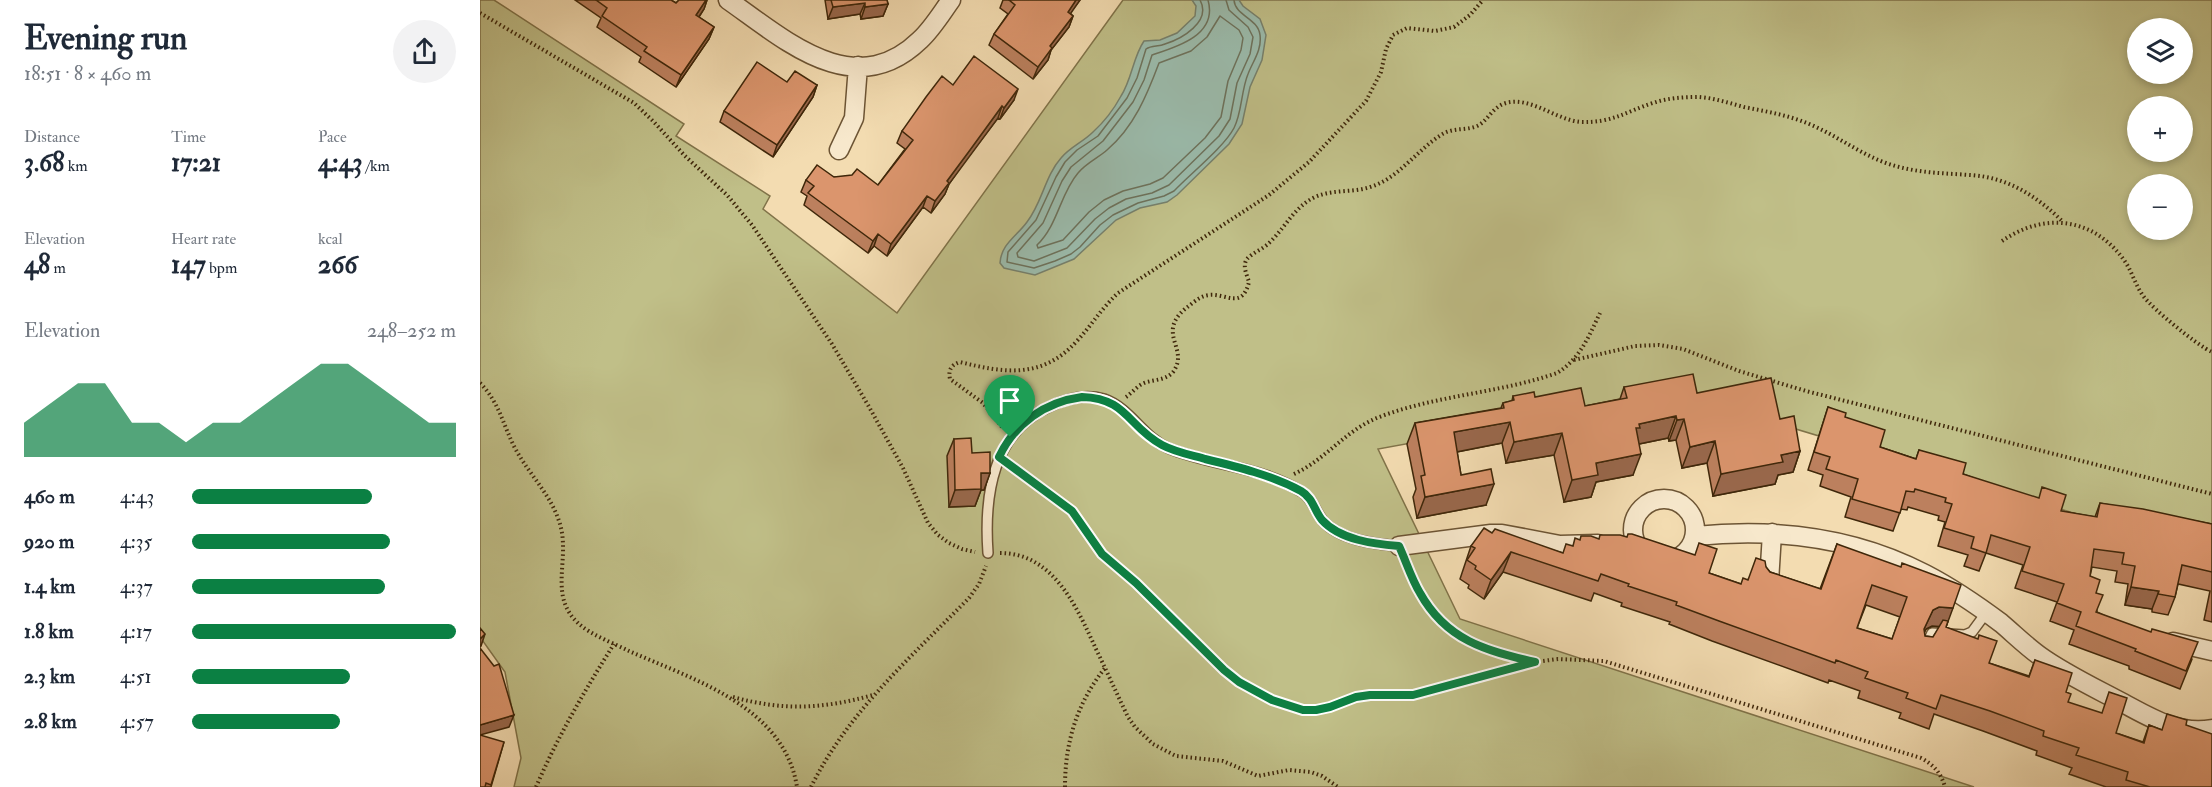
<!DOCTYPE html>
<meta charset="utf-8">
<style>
:root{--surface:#fff;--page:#f2f2f3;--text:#1f2937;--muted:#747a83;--accent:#0b8043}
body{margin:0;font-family:"IM FELL Double Pica",serif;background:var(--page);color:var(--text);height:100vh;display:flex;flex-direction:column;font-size:22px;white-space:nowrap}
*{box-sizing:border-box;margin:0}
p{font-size:20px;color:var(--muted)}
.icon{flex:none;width:33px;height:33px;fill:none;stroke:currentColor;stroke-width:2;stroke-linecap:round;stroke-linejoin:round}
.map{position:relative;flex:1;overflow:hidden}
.drawer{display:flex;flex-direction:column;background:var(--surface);width:480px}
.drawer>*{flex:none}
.tools{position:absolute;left:1647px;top:18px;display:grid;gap:12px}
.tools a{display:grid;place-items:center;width:66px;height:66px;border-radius:50%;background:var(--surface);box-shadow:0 3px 9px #0003;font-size:30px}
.pin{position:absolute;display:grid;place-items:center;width:51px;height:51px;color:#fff;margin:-62px -26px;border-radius:50% 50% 50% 0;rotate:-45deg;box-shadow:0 0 6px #0007}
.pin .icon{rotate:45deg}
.round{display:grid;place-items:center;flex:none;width:63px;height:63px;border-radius:32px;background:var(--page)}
.head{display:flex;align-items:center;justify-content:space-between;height:102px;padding:0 24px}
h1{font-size:33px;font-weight:700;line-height:45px}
.metrics{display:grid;grid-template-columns:repeat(3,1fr);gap:9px;height:102px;padding:6px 24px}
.metrics div{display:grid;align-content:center}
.metrics b{font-size:26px;font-weight:700}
.metrics small{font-size:16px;font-weight:400}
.metrics p{font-size:16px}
.chart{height:168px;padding:12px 24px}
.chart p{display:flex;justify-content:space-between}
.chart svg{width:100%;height:108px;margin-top:6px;fill:var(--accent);opacity:.7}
ul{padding:0 24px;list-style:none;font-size:20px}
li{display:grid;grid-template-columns:96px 72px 1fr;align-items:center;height:45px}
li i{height:15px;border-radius:8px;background:var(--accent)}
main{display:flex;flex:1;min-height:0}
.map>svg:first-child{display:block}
.green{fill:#c0bf88;stroke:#807349;stroke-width:1.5;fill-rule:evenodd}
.water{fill:#9bbcad;stroke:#76806c;stroke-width:1.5}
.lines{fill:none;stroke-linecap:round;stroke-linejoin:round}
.shore{stroke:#6d725c;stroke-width:1.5}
.service-casing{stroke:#6c5434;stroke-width:12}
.minor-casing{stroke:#6c5434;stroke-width:21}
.path{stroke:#3f270a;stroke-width:4;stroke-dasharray:1.5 3;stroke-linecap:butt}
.service{stroke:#f7e8cc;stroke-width:9}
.minor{stroke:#f7e8cc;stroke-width:18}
.wall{fill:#bc805e;stroke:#3f270a;stroke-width:1.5;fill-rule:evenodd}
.shaded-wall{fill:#99684c;stroke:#3f270a;stroke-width:1.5}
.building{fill:#db956d;stroke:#3f270a;stroke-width:1.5;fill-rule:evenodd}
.route-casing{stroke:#fff;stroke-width:12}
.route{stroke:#0b8043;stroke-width:8}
</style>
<main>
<section class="drawer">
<div class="head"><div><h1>Evening run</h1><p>18:51 · 8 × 460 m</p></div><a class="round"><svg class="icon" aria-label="share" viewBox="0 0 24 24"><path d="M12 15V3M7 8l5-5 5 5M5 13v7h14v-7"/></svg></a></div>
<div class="metrics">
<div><p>Distance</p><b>3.68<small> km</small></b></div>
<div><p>Time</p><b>17:21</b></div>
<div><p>Pace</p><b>4:43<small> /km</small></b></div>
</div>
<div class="metrics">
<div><p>Elevation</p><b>48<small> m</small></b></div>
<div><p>Heart rate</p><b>147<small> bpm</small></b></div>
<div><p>kcal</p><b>266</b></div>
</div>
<div class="chart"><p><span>Elevation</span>248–252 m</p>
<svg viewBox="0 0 160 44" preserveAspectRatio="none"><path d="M0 44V30L10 22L20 14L30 14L40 30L50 30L60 38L70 30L80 30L90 22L100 14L110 6L120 6L130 14L140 22L150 30L160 30V44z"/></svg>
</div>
<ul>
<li><b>460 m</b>4:43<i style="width:68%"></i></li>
<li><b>920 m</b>4:35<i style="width:75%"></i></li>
<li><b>1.4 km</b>4:37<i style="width:73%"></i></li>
<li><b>1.8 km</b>4:17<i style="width:100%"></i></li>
<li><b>2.3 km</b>4:51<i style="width:60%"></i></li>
<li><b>2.8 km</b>4:57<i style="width:56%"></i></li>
</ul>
</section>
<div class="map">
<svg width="1732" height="787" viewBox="0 0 1732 787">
<rect width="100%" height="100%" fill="#f3dcb1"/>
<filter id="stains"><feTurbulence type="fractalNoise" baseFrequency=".00333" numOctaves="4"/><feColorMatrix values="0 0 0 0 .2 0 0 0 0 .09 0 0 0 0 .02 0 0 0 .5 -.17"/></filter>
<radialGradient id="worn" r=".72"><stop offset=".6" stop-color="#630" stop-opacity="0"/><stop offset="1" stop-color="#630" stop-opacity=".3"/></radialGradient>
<!-- green -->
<path class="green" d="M 0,0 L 14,0 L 204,124 L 196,136 L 290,196 L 283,209 L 417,313 L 643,0 L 1732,0 L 1732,539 L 1600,515 L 1200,394 L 898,449 L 980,619 L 1494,787 L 34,787 L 41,758 L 25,672 L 0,637 ZM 1658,28 L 1702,28 L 1702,74 L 1658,74 ZM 1658,106 L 1702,106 L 1702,152 L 1658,152 ZM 1658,184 L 1702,184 L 1702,230 L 1658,230 Z"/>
<!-- water -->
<path class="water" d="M 712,0 L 759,0 L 763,6 L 780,19 L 786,35 L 782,60 L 770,87 L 762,124 L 749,144 L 697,195 L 687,202 L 660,208 L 636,220 L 594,259 L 555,275 L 524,268 L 520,263 C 521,244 537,236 547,222 C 562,203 565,176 581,158 C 590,147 603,142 613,132 C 624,122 634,109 641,96 C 652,79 653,57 664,41 L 680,40 L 697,33 L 715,16 L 716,6 Z"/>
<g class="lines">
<!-- shore -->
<path class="shore" d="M 720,0 C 732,22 701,39 685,44 C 678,47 672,45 666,49 L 657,78 L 647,98 L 618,136 L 597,150 L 585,162 L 576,177 L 556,220 L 528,252 L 527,262 L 554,268 L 575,261 L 591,254 L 600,247 L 620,225 L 633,215 L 658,203 L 684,196 L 694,191 C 710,174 744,147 754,128 C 762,113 761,91 768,74 C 773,61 782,50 780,35 C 778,18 755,16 754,0
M 728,0 C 738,35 697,47 672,55 L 664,80 L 653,102 L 623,141 L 591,167 L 582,181 L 563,223 L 537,253 L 538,257 L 554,261 L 587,248 L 615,219 L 629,208 L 646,199 L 672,193 L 689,185 L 739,136 L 750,119 L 757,83 L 770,54 L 773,37 L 768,27 L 749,10 L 746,0
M 740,16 L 759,30 L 763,38 L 761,50 L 748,81 L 741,117 L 725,138 L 683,178 L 670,184 L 643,191 L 624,200 L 609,212 L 583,240 L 558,248 L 557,245 C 578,225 580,194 598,173 C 606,163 618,158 627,150 C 654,127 667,95 679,63 L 711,51 L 727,37 Z"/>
<defs>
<path id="service" d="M 508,553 C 504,497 512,431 571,406 C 588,398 606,394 624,399 C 650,408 663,437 688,448 C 731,466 781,466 822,492 C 833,499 835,511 843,521 C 860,540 894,544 919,546
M 1446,646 L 1452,633 L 1485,635 L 1492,632 L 1506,613"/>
<path id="minor" d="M 248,0 C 304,39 374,104 440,40 C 452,29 461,14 471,0
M 359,150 L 374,118 L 378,66
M1153 530a31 31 0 1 1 62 0a31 31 0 1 1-62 0Z
M 1215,536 C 1293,528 1374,537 1445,574 C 1472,588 1497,605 1521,623 C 1534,634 1546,646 1560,656 C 1585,674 1615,688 1643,703 C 1671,718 1698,735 1732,729
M 919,546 L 1011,534 L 1022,534 L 1080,545 L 1118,544
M 1289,582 L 1292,533
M 1693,642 L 1732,651"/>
</defs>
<!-- service casing -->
<use href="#service" class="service-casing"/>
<!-- minor casing -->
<use href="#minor" class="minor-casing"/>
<!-- path -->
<path class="path" d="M 0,13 L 154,103 L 173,121 L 205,156 L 247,195 L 272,225 L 352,344 L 388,405 L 423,468 L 448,523 L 458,535 L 469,543 L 482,549 L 495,552
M 1522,241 C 1564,212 1613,217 1644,260 C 1652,271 1655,285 1664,297 C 1673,309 1718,346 1732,352
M 1094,360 L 1155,346 L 1179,345 L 1203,349 L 1259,371 L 1326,391 L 1732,494
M 0,383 C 20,403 23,426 36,450 C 51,477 74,498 81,528 C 89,562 69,596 98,623 C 111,635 133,643 149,651 C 214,680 304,706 317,787
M 646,397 C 652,393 657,386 664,383 C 674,379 685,381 693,372 C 710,349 676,334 705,309 C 712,304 719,296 729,295 C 746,293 762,310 769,282 C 767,275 762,266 767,259 C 772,253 783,249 789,243 C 806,227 814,207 835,197 C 853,189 872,193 890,187 C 918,179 937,150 961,135 C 973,127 985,131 997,126 C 1008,121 1012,107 1026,103 C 1050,96 1076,120 1101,122 C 1132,123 1145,112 1173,103 C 1187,98 1203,97 1219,97 C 1234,98 1249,103 1264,107 C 1289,112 1313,116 1336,127 C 1360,138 1381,154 1406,163 C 1434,173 1461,173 1490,175 C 1527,177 1557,196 1583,222
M 522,427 L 503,403 L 470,379 C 468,370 471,365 480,362 C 524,373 562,379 596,342 C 612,325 620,310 638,293 L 789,195 L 829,162 L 886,101 L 901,72 L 906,49 L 913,35 L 927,28 L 955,31 L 974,27 L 990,15 L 1003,0
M 530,465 L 592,511 L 622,554 L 656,583 L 744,670 L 775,692 L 809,707 L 823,710 L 836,710 L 850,707 L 876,697 L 890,695 L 933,695 L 1055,662 L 1078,659 L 1124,661 L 1441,758 C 1454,765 1461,773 1465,787
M 814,474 C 847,459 867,428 902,416 C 958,395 1020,393 1077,373 C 1100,359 1109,336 1120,313
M 520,553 C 574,553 597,608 616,649 C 627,672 637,694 648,717 L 655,727 L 673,744 L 696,756 L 743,761 L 778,776 L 809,770 L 831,772 L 842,776 L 858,787
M 926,563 C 955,630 982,646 1052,662
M 253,697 C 303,711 343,709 393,695
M 56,787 C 78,736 105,690 134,644
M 331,787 C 368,712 431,657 489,598 L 499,584 L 506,566
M 585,787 C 585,742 597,703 625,668"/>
<!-- service -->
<use href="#service" class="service"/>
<!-- minor -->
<use href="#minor" class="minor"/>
</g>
<!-- wall -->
<path class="wall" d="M 95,0 L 191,0 L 196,3 L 199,0 L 227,0 L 224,9 L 219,17 L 234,27 L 229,39 L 196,87 L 159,62 L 161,57 L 117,27 L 121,18 Z
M 345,0 L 407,0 L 408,4 L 403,16 L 381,19 L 380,14 L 348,19 Z
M 523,0 L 600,0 L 590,13 L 593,16 L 589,27 L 571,50 L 568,60 L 553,79 L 509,45 L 514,34 L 528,14 L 520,8 Z
M 307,82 L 337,85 L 333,97 L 293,157 L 240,122 L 244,111 Z
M 473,85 L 534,100 L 520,119 L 518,118 L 485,161 L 469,184 L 465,194 L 451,213 L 443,207 L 407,256 L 394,246 L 388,253 L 324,205 L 327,196 L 321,192 L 326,180 L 354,177 L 398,185 L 425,149 L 417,143 L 422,131 Z
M 1144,387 L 1217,393 L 1300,419 L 1320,451 L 1313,472 L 1298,475 L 1295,484 L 1233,496 L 1227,463 L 1202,468 L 1196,440 L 1189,441 L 1188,438 L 1159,444 L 1153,475 L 1116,482 L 1111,497 L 1084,502 L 1074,455 L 1026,463 L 1022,443 L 977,452 L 981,475 L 1006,505 L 937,518 L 933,497 L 936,489 L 927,444 L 935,423 L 1021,408 L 1023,403 L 1032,401 L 1033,396 L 1055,397 L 1105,406 L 1140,399 Z
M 1348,407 L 1365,417 L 1400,447 L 1436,459 L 1439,450 L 1483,474 L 1581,511 L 1615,517 L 1620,503 L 1732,524 L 1732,622 L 1724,620 L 1730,591 L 1698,584 L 1695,597 L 1688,615 L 1672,612 L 1672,609 L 1645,605 L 1648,584 L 1635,582 L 1637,571 L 1612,567 L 1610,576 L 1616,593 L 1617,612 L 1712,659 L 1700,689 L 1649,669 L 1649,666 L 1589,644 L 1594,630 L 1570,621 L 1577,602 L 1535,588 L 1543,565 L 1506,553 L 1499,571 L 1484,566 L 1488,555 L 1458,546 L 1465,522 L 1458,520 L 1459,516 L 1428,507 L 1427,510 L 1421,509 L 1413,531 L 1365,517 L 1371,497 L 1340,486 L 1343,475 L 1328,470 Z
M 474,439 L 492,453 L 510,473 L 504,490 L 501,490 L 495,506 L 469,507 L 467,456 Z
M 1012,533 L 1083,553 L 1100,540 L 1229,573 L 1261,584 L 1286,567 L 1290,572 L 1340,589 L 1357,544 L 1468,621 L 1466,627 L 1509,663 L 1549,676 L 1555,660 L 1586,692 L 1588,702 L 1636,733 L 1663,742 L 1669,725 L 1682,730 L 1706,725 L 1732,787 L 1626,787 L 1589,774 L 1592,768 L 1556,755 L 1557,751 L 1503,731 L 1454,714 L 1449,729 L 1419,718 L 1421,713 L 1378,698 L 1380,691 L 1349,680 L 1348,683 L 1329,676 L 1232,641 L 1189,624 L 1190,622 L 1141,606 L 1142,603 L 1114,593 L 1111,601 L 1023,572 L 1004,599 L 988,588 L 989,585 L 980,579 L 991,546 ZM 1386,605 L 1420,617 L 1412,639 L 1377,628 ZM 1452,626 L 1460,627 L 1453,637 L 1445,636 L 1444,633 L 1446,629 Z
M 24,742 L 11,787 L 0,787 Z"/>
<!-- shaded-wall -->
<path class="shaded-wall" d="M 226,0 L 227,0 L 224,9 L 212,27 L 216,15 Z
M 596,0 L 600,0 L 584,23 L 588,12 Z
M 385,3 L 380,14 L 348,19 L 353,7 Z
M 408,4 L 403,16 L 381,19 L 385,7 Z
M 593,16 L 589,27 L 571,50 L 568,60 L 553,79 L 558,67 L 570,46 Z
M 234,27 L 229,39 L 196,87 L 201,75 Z
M 337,85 L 333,97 L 293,157 L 297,145 Z
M 538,89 L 534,100 L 520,119 L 524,108 Z
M 522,106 L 518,118 L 469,184 L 465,194 L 451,213 L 455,201 L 467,181 Z
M 447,196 L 443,207 L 407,256 L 411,244 Z
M 398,234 L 394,246 L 388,253 L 393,241 Z
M 1196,416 L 1188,438 L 1154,445 L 1156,428 L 1159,424 Z
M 1204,419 L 1196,440 L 1189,441 L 1197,420 Z
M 1030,422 L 1022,443 L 966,454 L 974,432 Z
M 1082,433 L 1074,455 L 1026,463 L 1034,442 Z
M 1235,441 L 1227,463 L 1202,468 L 1210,447 Z
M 1320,451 L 1313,472 L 1298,475 L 1295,484 L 1233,496 L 1241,474 L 1301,455 Z
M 1161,454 L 1153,475 L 1116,482 L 1111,497 L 1084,502 L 1092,480 L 1116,463 Z
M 501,473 L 510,473 L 504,490 L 501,490 L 495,506 L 469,507 L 475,490 Z
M 1014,484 L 1006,505 L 937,518 L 945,497 Z
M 1031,552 L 1023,572 L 1004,599 L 1011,580 Z
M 1651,587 L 1679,591 L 1672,609 L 1645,605 Z
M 1459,607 L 1473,608 L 1466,627 L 1452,626 L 1446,629 L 1437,649 L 1444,629 L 1453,610 Z
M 5,634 L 1,646 L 0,647 L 0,639 Z
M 34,715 L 29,727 L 0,735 L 0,725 Z"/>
<!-- building -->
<path class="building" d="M 116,0 L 191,0 L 196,3 L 199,0 L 226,0 L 216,15 L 234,27 L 201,75 L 164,51 L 167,47 L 122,16 L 127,8 Z
M 351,0 L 407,0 L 408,4 L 385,7 L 385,3 L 353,7 Z
M 529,0 L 596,0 L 588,12 L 593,16 L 570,46 L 572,48 L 558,67 L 514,34 L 535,5 Z
M 494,56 L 538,89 L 524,108 L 522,106 L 490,150 L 467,181 L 469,183 L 455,201 L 447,196 L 411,244 L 398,234 L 393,241 L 328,193 L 334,186 L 326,180 L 337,165 L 354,177 L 372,175 L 377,169 L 398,185 L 433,140 L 422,131 L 446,97 L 462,76 L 473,85 Z
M 277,62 L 307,82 L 315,71 L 337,85 L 297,145 L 244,111 Z
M 1213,374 L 1217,393 L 1291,378 L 1300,419 L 1314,416 L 1320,451 L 1301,455 L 1303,462 L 1241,474 L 1235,441 L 1210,447 L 1204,419 L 1197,420 L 1196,416 L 1159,424 L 1160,428 L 1156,428 L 1161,454 L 1116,463 L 1118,475 L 1092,480 L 1082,433 L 1034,442 L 1030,422 L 974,432 L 981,475 L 1011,469 L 1014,484 L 945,497 L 941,476 L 945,475 L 935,423 L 1024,408 L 1023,403 L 1034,400 L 1033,396 L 1054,392 L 1055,397 L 1101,388 L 1105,406 L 1147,398 L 1144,387 Z
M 1348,407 L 1366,413 L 1365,417 L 1405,430 L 1400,447 L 1436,459 L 1439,450 L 1486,463 L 1483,474 L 1559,498 L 1562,487 L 1586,495 L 1581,511 L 1617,517 L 1620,503 L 1663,509 L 1732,524 L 1732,572 L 1702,565 L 1695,597 L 1678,594 L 1679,591 L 1651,587 L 1655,566 L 1642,564 L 1644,553 L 1614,549 L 1610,576 L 1620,580 L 1616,593 L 1623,595 L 1616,612 L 1671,632 L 1672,629 L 1718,642 L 1706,671 L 1655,651 L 1656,649 L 1596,626 L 1601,612 L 1577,603 L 1584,584 L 1542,571 L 1550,547 L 1511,535 L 1506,553 L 1491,548 L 1494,537 L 1464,528 L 1472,504 L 1465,502 L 1466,498 L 1435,489 L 1434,492 L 1426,491 L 1420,513 L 1372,499 L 1378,479 L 1346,469 L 1350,457 L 1334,452 Z
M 491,438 L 492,453 L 510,452 L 510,473 L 501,473 L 501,489 L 475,490 L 474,439 Z
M 1004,528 L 1012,533 L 1015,529 L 1083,553 L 1086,544 L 1093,546 L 1095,538 L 1100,540 L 1101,536 L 1111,536 L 1119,539 L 1120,535 L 1140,535 L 1147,537 L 1148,534 L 1152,534 L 1215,555 L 1219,543 L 1237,549 L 1229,573 L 1261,584 L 1263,578 L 1268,580 L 1276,558 L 1285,561 L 1286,567 L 1290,572 L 1341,589 L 1357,544 L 1421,567 L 1422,563 L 1481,585 L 1473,608 L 1459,607 L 1453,610 L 1444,629 L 1445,636 L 1453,637 L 1463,620 L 1468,621 L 1466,627 L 1498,639 L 1499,635 L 1517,641 L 1509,663 L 1549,677 L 1555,660 L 1592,673 L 1586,692 L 1591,694 L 1588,702 L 1622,713 L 1629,692 L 1647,698 L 1636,733 L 1664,743 L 1669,725 L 1682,730 L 1687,714 L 1707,720 L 1706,725 L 1732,734 L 1732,787 L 1670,787 L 1646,780 L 1648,772 L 1596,755 L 1599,748 L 1563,736 L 1564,731 L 1510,711 L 1461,695 L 1456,709 L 1426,698 L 1428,693 L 1385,678 L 1388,672 L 1356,660 L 1355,663 L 1336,656 L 1239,621 L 1196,605 L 1197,602 L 1148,586 L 1149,584 L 1121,574 L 1118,581 L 1031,552 L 1011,580 L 995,569 L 996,566 L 987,560 L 995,548 L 991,546 ZM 1392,585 L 1427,597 L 1412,639 L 1377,628 Z
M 0,628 L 5,634 L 0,639 Z
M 0,648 L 14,666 L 19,664 L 34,715 L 0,725 Z
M 0,735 L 24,742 L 11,785 L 6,783 L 5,787 L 0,787 Z"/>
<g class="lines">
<defs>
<path id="route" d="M 602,397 C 647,398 648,427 682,445 C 695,452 711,455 725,459 C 758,467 791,475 821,491 C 833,498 834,510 842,520 C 860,540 894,544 919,546 C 926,561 931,578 940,593 C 966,640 1006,651 1055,662 L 933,695 L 890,695 L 876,697 L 850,707 L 836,710 L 823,710 L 792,700 L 759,682 L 744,670 L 656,583 L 622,554 L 592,511 L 519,457 C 535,423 565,402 602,397 Z"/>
</defs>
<!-- route casing -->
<use href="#route" class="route-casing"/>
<!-- route -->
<use href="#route" class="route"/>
</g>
<rect width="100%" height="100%" filter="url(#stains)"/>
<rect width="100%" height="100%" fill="url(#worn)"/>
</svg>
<div class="tools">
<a><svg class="icon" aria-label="layers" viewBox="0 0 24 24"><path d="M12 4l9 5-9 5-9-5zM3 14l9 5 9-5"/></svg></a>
<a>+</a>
<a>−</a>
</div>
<div class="pin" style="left:530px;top:437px;background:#1e9e55"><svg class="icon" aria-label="arrive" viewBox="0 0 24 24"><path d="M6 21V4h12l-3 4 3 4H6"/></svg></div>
</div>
</main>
